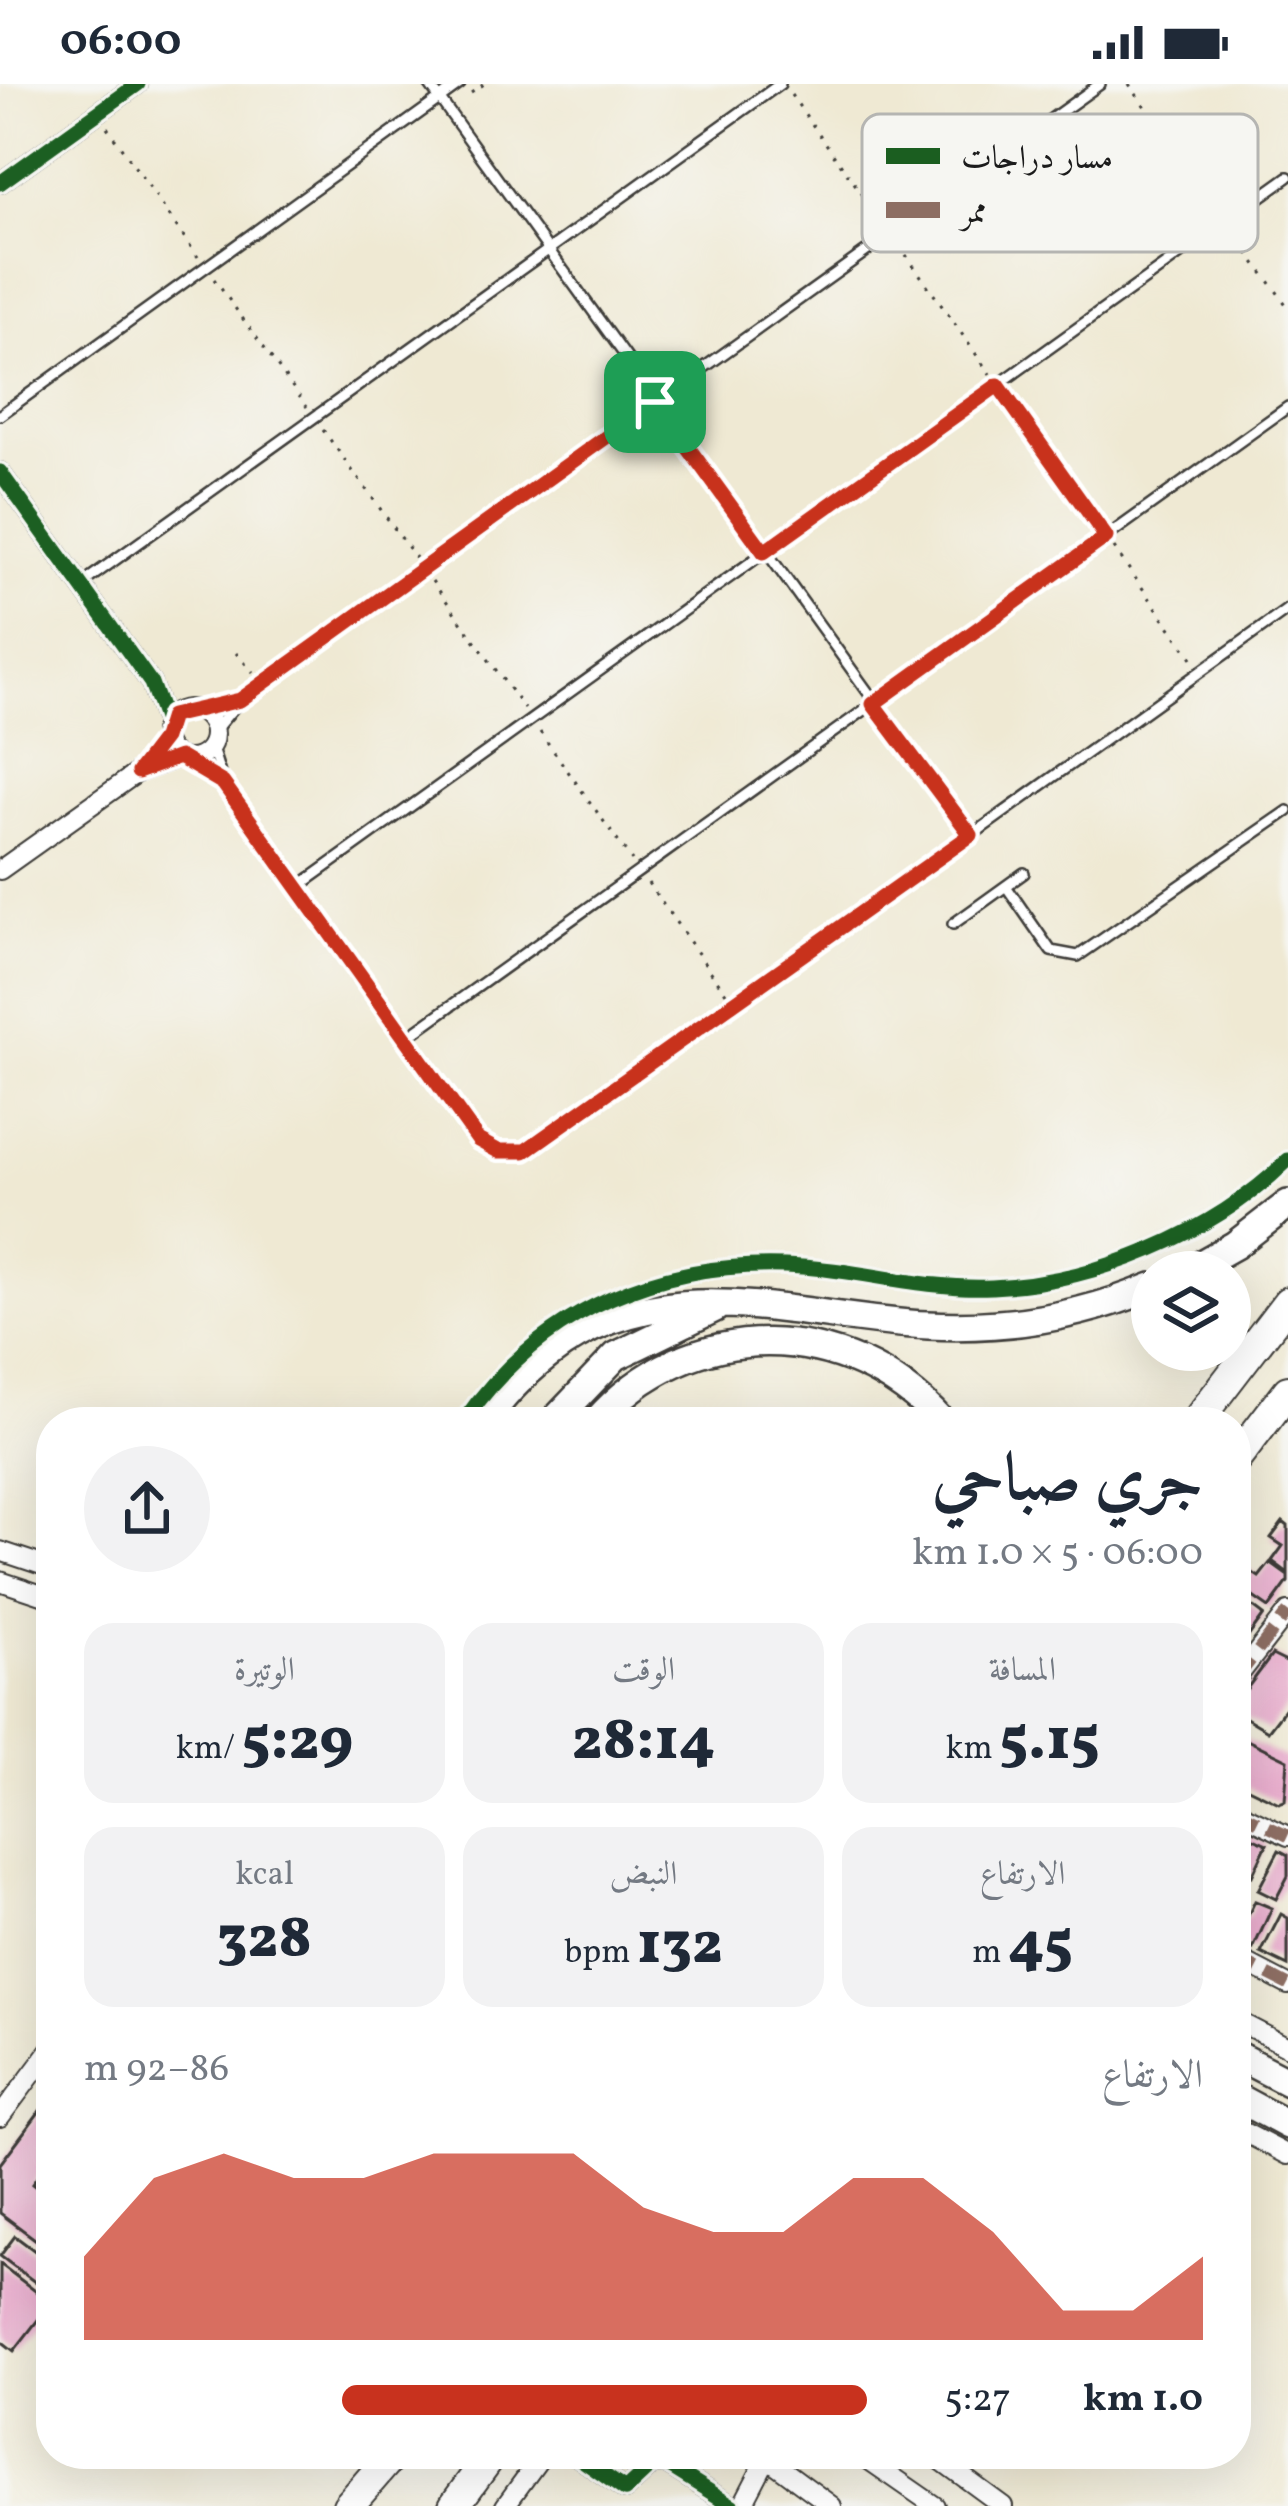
<!DOCTYPE html>
<html lang="ar">
<meta charset="utf-8">
<style>
:root{--surface:#fff;--page:#f2f2f3;--text:#1f2937;--muted:#747a83;--accent:#c8321e}
body{margin:0;font-family:Vollkorn,Amiri,serif;background:var(--page);color:var(--text);direction:rtl;height:100vh;display:flex;flex-direction:column;font-size:45px;white-space:nowrap}
*{box-sizing:border-box;margin:0}
p{font-size:39px;color:var(--muted)}
.icon{flex:none;width:66px;height:66px;fill:none;stroke:currentColor;stroke-width:2;stroke-linecap:round;stroke-linejoin:round}
.map{position:relative;flex:1;overflow:hidden;direction:ltr}
.side{position:absolute;left:36px;top:1323px;width:1215px;height:1062px;display:flex;flex-direction:column;background:var(--surface);border-radius:48px;box-shadow:0 12px 48px #0002;direction:rtl}
.side>*{flex:none}
.buttons{position:absolute;left:1131px;top:1167px;display:grid;gap:24px}
.buttons a{display:grid;place-items:center;width:120px;height:120px;border-radius:50%;background:var(--surface);box-shadow:0 12px 48px #0002;font-size:60px}
.pin{position:absolute;display:grid;place-items:center;width:102px;height:102px;color:#fff;margin:-51px;border-radius:24px;box-shadow:0 6px 18px #0006}
.round{display:grid;place-items:center;flex:none;width:126px;height:126px;border-radius:63px;background:var(--page)}
.overview{display:flex;align-items:center;justify-content:space-between;height:204px;padding:0 48px}
h1{font-size:66px;font-weight:800;line-height:90px}
.stats{display:grid;grid-template-columns:repeat(3,1fr);gap:18px;height:204px;padding:12px 48px}
.stats div{display:grid;align-content:center;border-radius:30px;background:var(--page);text-align:center}
.stats b{font-size:60px;font-weight:800}
.stats small{font-size:33px;font-weight:400}
.stats p{font-size:33px}
.chart{height:336px;padding:24px 48px}
.chart p{display:flex;justify-content:space-between}
.chart svg{width:100%;height:216px;margin-top:12px;fill:var(--accent);opacity:.7}
ul{padding:0 48px;list-style:none;font-size:39px}
li{display:grid;grid-template-columns:192px 144px 1fr;align-items:center;height:90px}
li i{height:30px;border-radius:15px;background:var(--accent)}
.status{display:flex;justify-content:space-between;align-items:center;height:84px;padding:0 60px;background:var(--surface);direction:ltr}
.status svg{height:33px;fill:currentColor}
.map>svg:first-child{display:block}
.building{fill:#e7a2c8}
.lines{fill:none;stroke-linecap:round;stroke-linejoin:round}
.service-casing{stroke:#3c3b37;stroke-width:14}
.minor-casing{stroke:#3c3b37;stroke-width:22}
.primary-casing{stroke:#3c3b37;stroke-width:32}
.trunk-casing{stroke:#3c3b37;stroke-width:34}
.path{stroke:#3c3b37;stroke-width:3;stroke-dasharray:3 9;stroke-linecap:butt}
.service{stroke:#fff;stroke-width:9}
.minor{stroke:#fff;stroke-width:18}
.primary{stroke:#fff;stroke-width:27}
.trunk{stroke:#fff;stroke-width:30}
.quiet{stroke:#8d6e63;stroke-width:12;stroke-dasharray:24 12;stroke-linecap:butt}
.cycleway-casing{stroke:#f6f6f2;stroke-width:22}
.cycleway{stroke:#1b5e20;stroke-width:15}
.route-casing{stroke:#fff;stroke-width:24}
.route{stroke:#c8321e;stroke-width:15}
.key{fill:#f6f6f2;stroke:#b5b5b2;stroke-width:3}
.key-label{font-size:33px;fill:#1c1c1c}
</style>
<div class="status"><b>06:00</b><svg viewBox="0 0 49 12"><path d="M0 12V9h3v3zM5 12V6h3v6zM10 12V3h3v9zM15 12V0h3v12zM26 1h20v11H26zM47 4h2v5h-2z"/></svg></div>
<div class="map">
<svg width="1288" height="2422" viewBox="0 0 1288 2422">
<rect width="100%" height="100%" fill="#f6f6f2"/>
<filter id="ink" filterUnits="userSpaceOnUse"><feTurbulence type="fractalNoise" baseFrequency=".00833" numOctaves="2"/><feDisplacementMap in="SourceGraphic" scale="24" xChannelSelector="R" yChannelSelector="G"/><feConvolveMatrix kernelMatrix="1 2 1 2 8 2 1 2 1" color-interpolation-filters="sRGB"/></filter>
<filter id="wash" filterUnits="userSpaceOnUse"><feTurbulence type="fractalNoise" baseFrequency=".004" numOctaves="4" result="noise"/><feDisplacementMap in="SourceGraphic" scale="48" xChannelSelector="R" yChannelSelector="G"/><feGaussianBlur stdDeviation="2.7" result="paint"/><feColorMatrix in="noise" values="0 0 0 0 0 0 0 0 0 0 0 0 0 0 0 0 0 1.4 0 .05"/><feComposite in="paint" operator="in"/></filter>
<g filter="url(#wash)">
<rect width="100%" height="100%" fill="#efe9d3"/>
<g id="blocks">
<!-- building -->
<path class="building" d="M 1283,1438 L 1288,1442 L 1288,1489 L 1272,1477 L 1283,1462 L 1271,1454 Z
M 1270,1479 L 1288,1492 L 1288,1498 L 1269,1524 L 1236,1501 L 1247,1485 L 1259,1493 Z
M 1236,1510 L 1264,1531 L 1242,1561 L 1236,1557 Z
M 1272,1571 L 1288,1579 L 1288,1621 L 1268,1647 L 1236,1628 L 1236,1619 Z
M 1241,1653 L 1288,1676 L 1285,1717 L 1279,1719 L 1236,1698 Z
M 1236,1746 L 1267,1760 L 1252,1792 L 1236,1785 Z
M 1279,1766 L 1288,1771 L 1288,1792 L 1276,1815 L 1258,1806 Z
M 1255,1817 L 1272,1824 L 1253,1865 L 1236,1857 L 1236,1839 L 1240,1830 L 1247,1834 Z
M 1281,1830 L 1288,1834 L 1288,1882 L 1261,1869 Z
M 51,2012 L 51,2074 L 32,2100 L 51,2115 L 51,2167 L 0,2129 L 0,2080 Z
M 15,2152 L 51,2179 L 51,2210 L 0,2172 Z
M 0,2180 L 51,2219 L 14,2267 L 0,2256 Z"/>
</g>
</g>
<g filter="url(#ink)">
<use href="#blocks" fill-opacity="0" stroke="#3c3b37" stroke-width="3"/>
<g class="lines">
<defs>
<path id="service" d="M 429,0 L 971,751
M 0,331 L 460,0
M 80,501 L 780,0
M 199,627 L 235,618
M 214,647 L 240,616 L 1100,0
M 211,661 L 223,699 L 470,1047 C 505,1091 546,1054 581,1031 L 1288,525
M 187,675 L 218,695
M 1006,802 L 1051,867 L 1078,872 L 1288,727
M 298,803 L 1288,93
M 953,840 L 1024,789
M 406,954 L 1288,323"/>
<path id="minor" d="M 0,99 L 138,0
M 0,388 L 151,599 L 166,640
M164 650a25 25 0 1 1 50 0a25 25 0 1 1-50 0Z
M 0,786 L 138,688 L 179,673
M 0,1467 L 51,1484
M 0,1497 L 51,1514
M 1236,1595 L 1288,1528
M 1236,1727 L 1288,1752
M 1236,1874 L 1288,1901
M 1236,1936 L 1288,1963
M 0,2033 L 51,1965
M 1236,2044 L 1288,2071
M 574,2370 L 625,2406 L 654,2379 L 666,2380 L 733,2422
M 860,2370 L 935,2422
M 932,2370 L 1003,2422
M 505,2422 L 543,2370
M 742,2422 L 767,2374 L 832,2422"/>
<path id="primary" d="M 1187,1188 L 1235,1161 L 1288,1120
M 485,1338 C 502,1311 523,1291 547,1272 C 662,1181 797,1235 928,1241 C 1005,1245 1080,1233 1152,1203
M 553,1338 L 616,1272 L 715,1224
M 596,1338 C 689,1231 847,1233 942,1338
M 1236,1971 L 1288,1998
M 1236,2013 L 1288,2041"/>
<path id="trunk" d="M 1196,1338 L 1288,1218
M 1236,1375 L 1288,1307
M 348,2422 L 393,2370
M 454,2422 L 492,2370"/>
</defs>
<!-- service casing -->
<use href="#service" class="service-casing"/>
<!-- minor casing -->
<use href="#minor" class="minor-casing"/>
<!-- primary casing -->
<use href="#primary" class="primary-casing"/>
<!-- trunk casing -->
<use href="#trunk" class="trunk-casing"/>
<!-- path -->
<path class="path" d="M 1129,0 L 1218,126
M 471,9 L 484,0
M 791,11 L 883,139
M 107,43 L 198,173
M 1234,149 L 1288,223
M 899,161 L 990,290
M 214,195 L 307,323
M 1006,313 L 1098,442
M 323,346 L 416,474
M 1114,464 L 1192,574
M 432,497 L 524,625
M 236,569 L 253,588
M 540,648 L 632,777
M 648,799 L 726,909"/>
<!-- service -->
<use href="#service" class="service"/>
<!-- minor -->
<use href="#minor" class="minor"/>
<!-- primary -->
<use href="#primary" class="primary"/>
<!-- trunk -->
<use href="#trunk" class="trunk"/>
<!-- quiet -->
<path class="quiet" d="M 1236,1595 L 1288,1528
M 1236,1727 L 1288,1752
M 1236,1874 L 1288,1901"/>
<defs>
<path id="cycleway" d="M 0,99 L 138,0
M 0,388 L 151,599 L 166,640
M 463,1338 C 542,1224 665,1173 802,1183 C 866,1187 926,1206 992,1203 C 1096,1198 1213,1150 1288,1076
M 574,2370 L 625,2406 L 654,2379 L 666,2380 L 733,2422"/>
</defs>
<!-- cycleway casing -->
<use href="#cycleway" class="cycleway-casing"/>
<!-- cycleway -->
<use href="#cycleway" class="cycleway"/>
</g>
</g>
<g class="lines" filter="url(#ink)">
<defs>
<path id="route" d="M 998,301 L 1106,453 L 873,620 L 971,751 L 525,1067 L 498,1067 L 478,1056 L 223,699 L 179,673 L 138,688 L 164,654 L 171,632 L 240,616 L 655,318 L 764,468 Z"/>
</defs>
<!-- route casing -->
<use href="#route" class="route-casing"/>
<!-- route -->
<use href="#route" class="route"/>
</g>
<!-- legend -->
<rect x="862" y="30" width="396" height="138" rx="18" class="key"/>
<rect x="886" y="64" width="54" height="16" fill="#1b5e20"/>
<rect x="886" y="118" width="54" height="16" fill="#8d6e63"/>
<g class="key-label">
<text x="961" y="84">مسار دراجات</text>
<text x="961" y="138">ممر</text>
</g>
</svg>
<div class="buttons">
<a><svg class="icon" aria-label="layers" viewBox="0 0 24 24"><path d="M12 4l9 5-9 5-9-5zM3 14l9 5 9-5"/></svg></a>
</div>
<div class="pin" style="left:655px;top:318px;background:#1e9e55"><svg class="icon" aria-label="arrive" viewBox="0 0 24 24"><path d="M6 21V4h12l-3 4 3 4H6"/></svg></div>
<section class="side">
<div class="overview"><div><h1>جري صباحي</h1><p>06:00 · 5 × 1.0 km</p></div><a class="round"><svg class="icon" aria-label="share" viewBox="0 0 24 24"><path d="M12 15V3M7 8l5-5 5 5M5 13v7h14v-7"/></svg></a></div>
<div class="stats">
<div><p>المسافة</p><b>5.15<small> km</small></b></div>
<div><p>الوقت</p><b>28:14</b></div>
<div><p>الوتيرة</p><b>5:29<small> /km</small></b></div>
</div>
<div class="stats">
<div><p>الارتفاع</p><b>45<small> m</small></b></div>
<div><p>النبض</p><b>132<small> bpm</small></b></div>
<div><p>kcal</p><b>328</b></div>
</div>
<div class="chart"><p><span>الارتفاع</span>86–92 m</p>
<svg viewBox="0 0 160 44" preserveAspectRatio="none"><path d="M0 44V27L10 11L20 6L30 11L40 11L50 6L60 6L70 6L80 17L90 22L100 22L110 11L120 11L130 22L140 38L150 38L160 27V44z"/></svg>
</div>
<ul>
<li><b>1.0 km</b>5:27<i style="width:67%"></i></li>
</ul>
</section>
</div>
